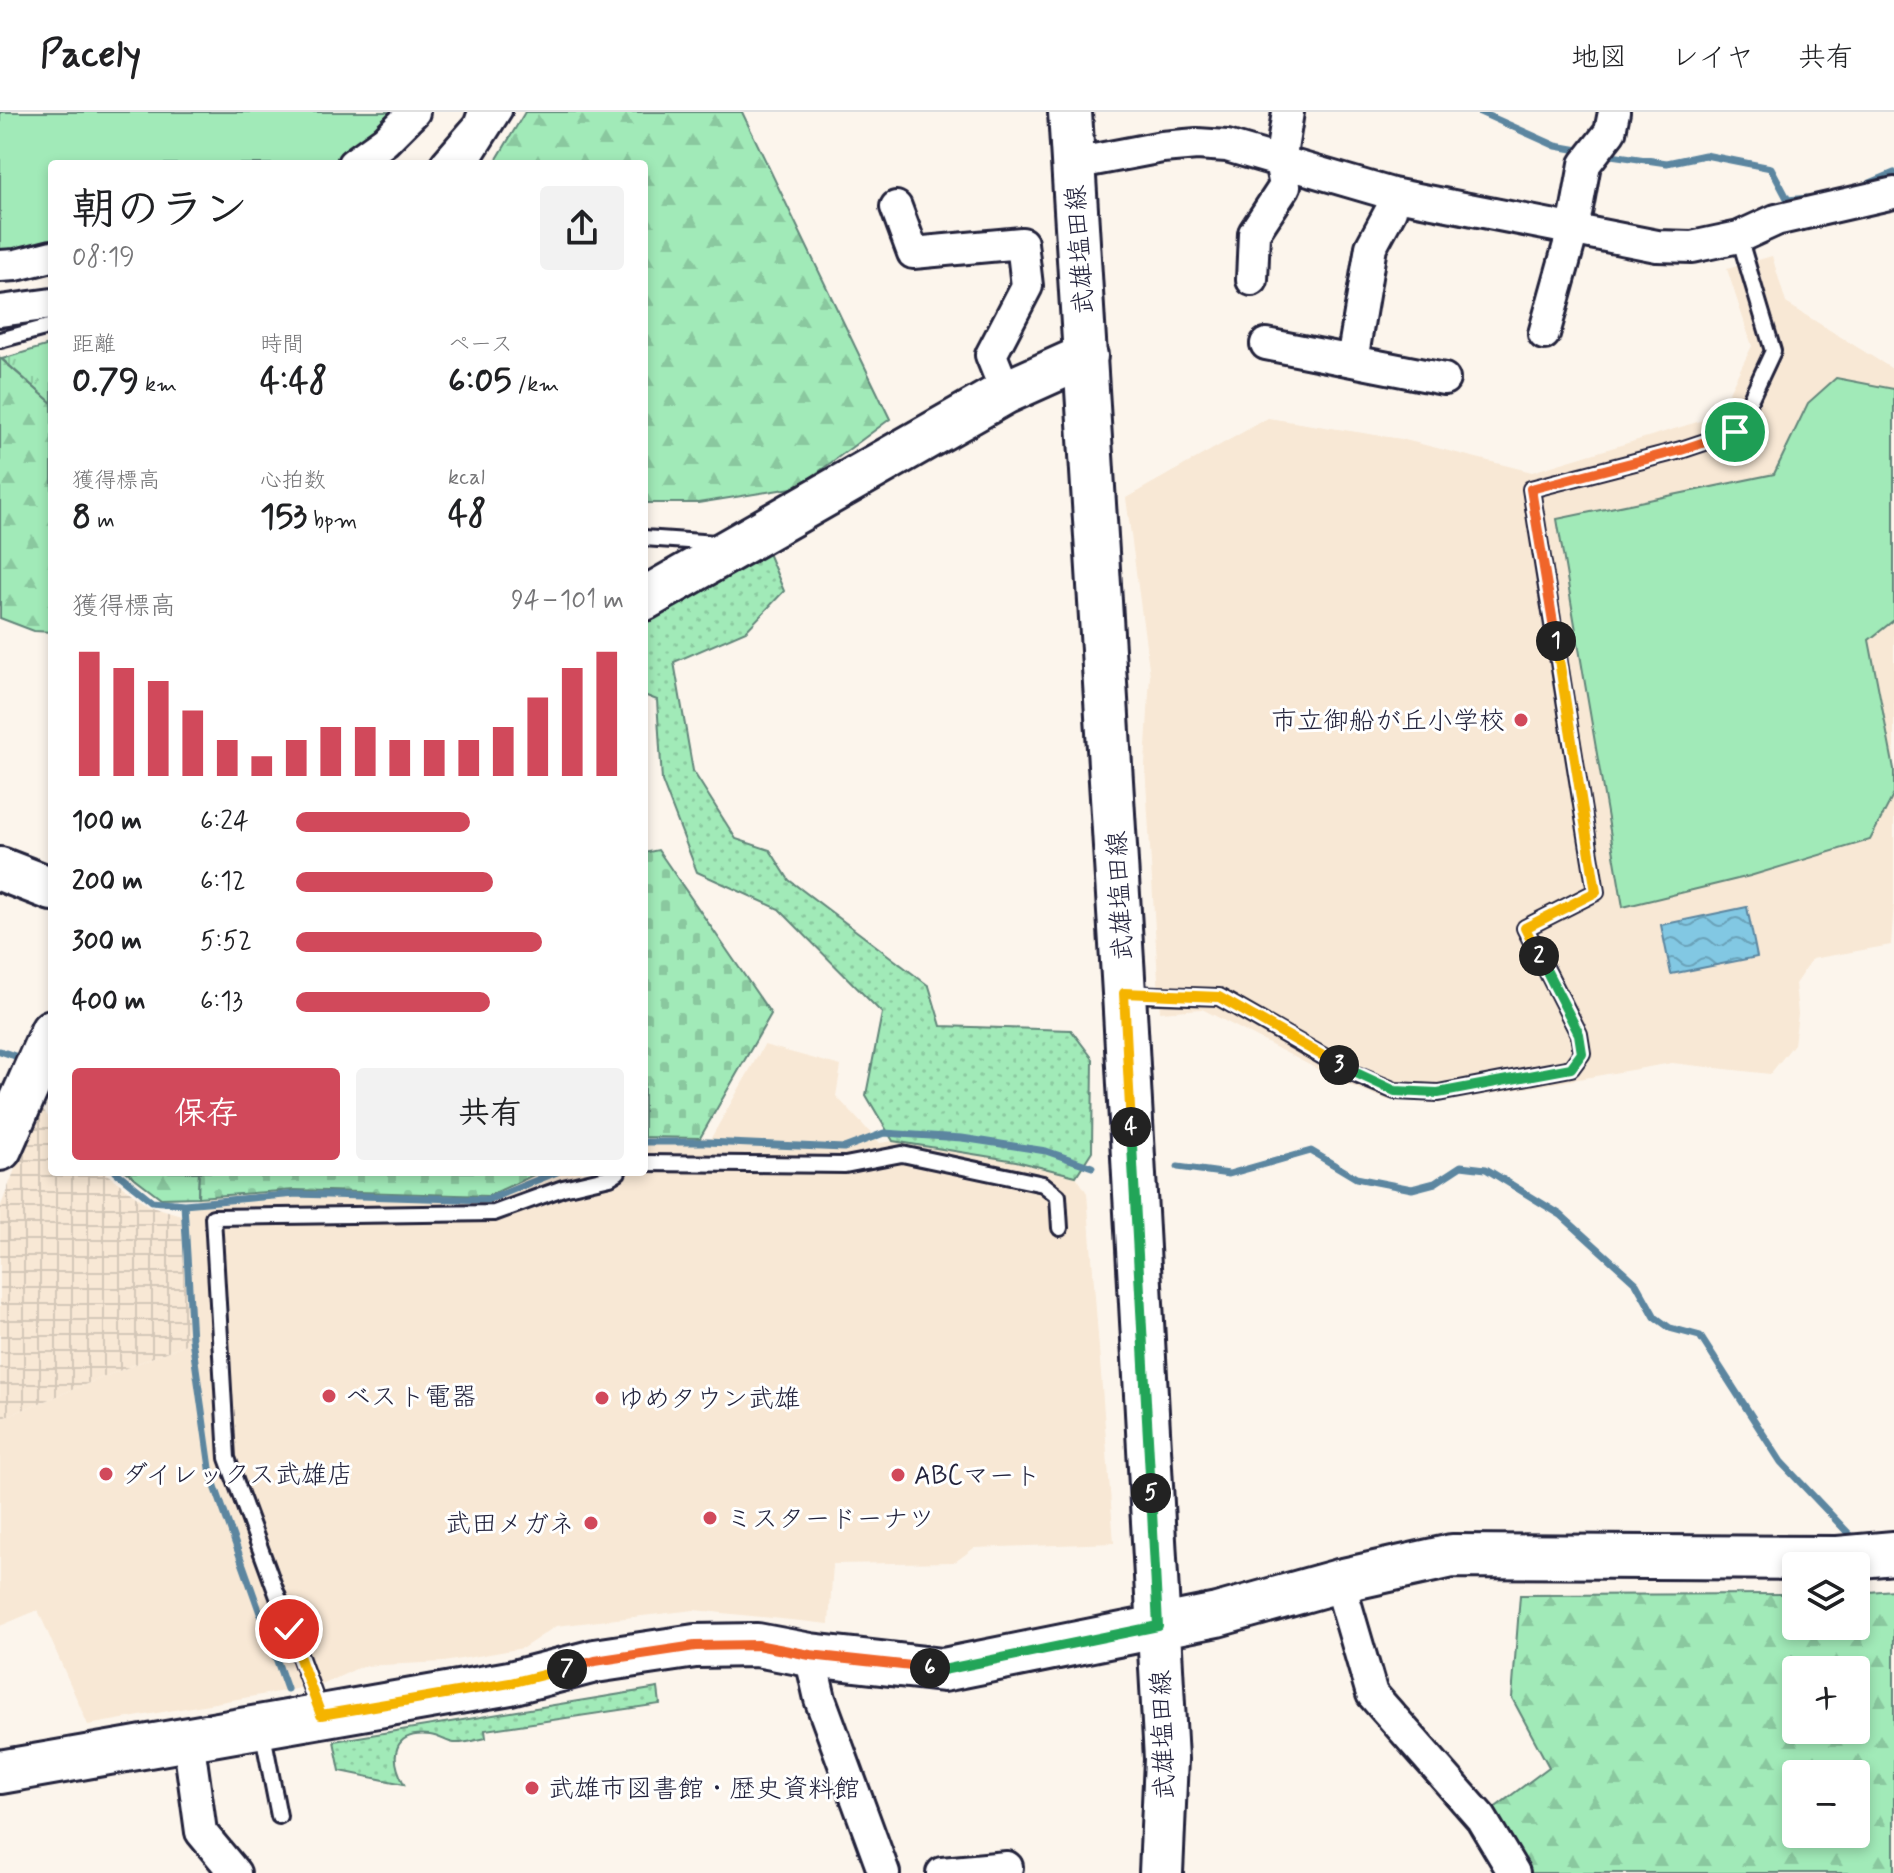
<!DOCTYPE html>
<html lang="ja">
<meta charset="utf-8">
<style>
:root{--surface:#fff;--page:#f2f2f2;--text:#202124;--muted:#757577;--line:#e0e0e0;--accent:#d1495b}
body{margin:0;font-family:Mynerve,"Klee One",sans-serif;background:var(--page);color:var(--text);height:100vh;display:flex;flex-direction:column;font-size:30px;white-space:nowrap}
*{box-sizing:border-box;margin:0}
p{font-size:26px;color:var(--muted)}
.icon{flex:none;width:44px;height:44px;fill:none;stroke:currentColor;stroke-width:2;stroke-linecap:round;stroke-linejoin:round}
.map{position:relative;flex:1;overflow:hidden}
.side{position:absolute;left:48px;top:48px;width:600px;height:1016px;display:flex;flex-direction:column;background:var(--surface);border-radius:8px;box-shadow:0 4px 12px #0003}
.side>*{flex:none}
.controls{position:absolute;left:1782px;top:1440px;display:grid;gap:16px}
.controls a{display:grid;place-items:center;width:88px;height:88px;border-radius:8px;background:var(--surface);box-shadow:0 4px 12px #0003;font-size:40px}
.pin{position:absolute;display:grid;place-items:center;width:68px;height:68px;color:#fff;margin:-34px;border:4px solid #fff;border-radius:50%;box-shadow:0 2px 8px #0007}
.km{position:absolute;width:40px;height:40px;margin:-20px;border-radius:50%;background:#222;color:#fff;font-size:22px;line-height:40px;text-align:center}
.round{display:grid;place-items:center;flex:none;width:84px;height:84px;border-radius:8px;background:var(--page)}
.overview{display:flex;align-items:center;justify-content:space-between;height:136px;padding:0 24px}
h1{font-size:44px;font-weight:800;line-height:60px}
.stats{display:grid;grid-template-columns:repeat(3,1fr);gap:12px;height:136px;padding:8px 24px}
.stats div{display:grid;align-content:center}
.stats b{font-size:34px;font-weight:800}
.stats small{font-size:22px;font-weight:400}
.stats p{font-size:22px}
.chart{height:224px;padding:16px 24px}
.chart p{display:flex;justify-content:space-between}
.chart svg{width:100%;height:144px;margin-top:8px;stroke:var(--accent);stroke-width:6}
.action{display:flex;gap:16px;margin-top:auto;padding:16px 24px}
.action a{flex:1;height:92px;border-radius:8px;background:var(--accent);color:#fff;font-size:32px;font-weight:800;line-height:92px;text-align:center}
.action a+a{background:var(--page);color:var(--text)}
ul{padding:0 24px;list-style:none;font-size:26px}
li{display:grid;grid-template-columns:128px 96px 1fr;align-items:center;height:60px}
li i{height:20px;border-radius:10px;background:var(--accent)}
header{display:flex;align-items:center;gap:48px;box-sizing:border-box;height:112px;padding:0 40px;background:var(--surface);border-bottom:2px solid var(--line)}
header strong{font-size:38px}
nav{display:flex;gap:44px;margin-inline-start:auto;font-size:28px}
.map>svg:first-child{display:block}
.built{fill:#f8e8d5}
.industrial{fill:url(#industrial-grid)}
.grass{fill:url(#grass-dots);stroke:#62867a;stroke-width:2}
.forest{fill:url(#forest-firs);stroke:#62867a;stroke-width:2;fill-rule:evenodd}
.cemetery{fill:url(#cemetery-stones);stroke:#62867a;stroke-width:2}
.park{fill:url(#park-tufts);stroke:#62867a;stroke-width:2}
.pitch{fill:#a1eab8;stroke:#62867a;stroke-width:2}
.water{fill:url(#water-waves);stroke:#5c86a0;stroke-width:2}
.lines{fill:none;stroke-linecap:round;stroke-linejoin:round}
.stream{stroke:#5c86a0;stroke-width:7}
.lane-casing{stroke:#22223b;stroke-width:20}
.street-casing{stroke:#22223b;stroke-width:36}
.secondary-casing{stroke:#22223b;stroke-width:48}
.lane{stroke:#fff;stroke-width:14}
.street{stroke:#fff;stroke-width:30}
.secondary{stroke:#fff;stroke-width:42}
.split-1-casing{stroke:#fff;stroke-width:16}
.split-2-casing{stroke:#fff;stroke-width:16}
.split-3-casing{stroke:#fff;stroke-width:16}
.split-4-casing{stroke:#fff;stroke-width:16}
.split-5-casing{stroke:#fff;stroke-width:16}
.split-6-casing{stroke:#fff;stroke-width:16}
.split-7-casing{stroke:#fff;stroke-width:16}
.split-8-casing{stroke:#fff;stroke-width:16}
.split-1{stroke:#f0652b;stroke-width:10}
.split-2{stroke:#f5b400;stroke-width:10}
.split-3{stroke:#22a559;stroke-width:10}
.split-4{stroke:#f5b400;stroke-width:10}
.split-5{stroke:#22a559;stroke-width:10}
.split-6{stroke:#22a559;stroke-width:10}
.split-7{stroke:#f0652b;stroke-width:10}
.split-8{stroke:#f5b400;stroke-width:10}
.poi-dot{fill:#d1495b;stroke:#fff;stroke-width:3}
.labels{text-anchor:middle;stroke-width:6;stroke-linejoin:round;paint-order:stroke}
.street-label{font-size:26px;fill:#22223b;stroke:#fff}
.poi-label{font-size:26px;fill:#22223b;stroke:#fff;text-anchor:start}
</style>
<header>
<strong>Pacely</strong>
<nav><a>地図</a><a>レイヤ</a><a>共有</a></nav>
</header>
<div class="map">
<svg width="1894" height="1761" viewBox="0 0 1894 1761">
<defs>
<pattern id="industrial-grid" width="8" height="8" patternUnits="userSpaceOnUse" patternTransform="scale(2)"><rect width="8" height="8" fill="#f8e8d5"/><path d="M0 4h8M4 0v8" fill="none" stroke="#d4c7b8"/></pattern>
<pattern id="grass-dots" width="8" height="8" patternUnits="userSpaceOnUse" patternTransform="scale(2)"><rect width="8" height="8" fill="#a1eab8"/><path d="M2 2h.1M6 6h.1" fill="none" stroke="#8ac89f" stroke-width="1.8" stroke-linecap="round"/></pattern>
<pattern id="forest-firs" width="22" height="20" patternUnits="userSpaceOnUse" patternTransform="scale(2)"><rect width="22" height="20" fill="#a1eab8"/><path d="M5 1l3.5 6h-7zM16 11l3.5 6h-7z" fill="#8ac89f"/></pattern>
<pattern id="cemetery-stones" width="16" height="16" patternUnits="userSpaceOnUse" patternTransform="scale(2)"><rect width="16" height="16" fill="#a1eab8"/><path d="M2 7V4a2 2 0 0 1 4 0v3zM10 15v-3a2 2 0 0 1 4 0v3z" fill="#8ac89f"/></pattern>
<pattern id="park-tufts" width="24" height="20" patternUnits="userSpaceOnUse" patternTransform="scale(2)"><rect width="24" height="20" fill="#a1eab8"/><path d="M3 7l-1-3M5 7V3M7 7l1-3M15 17l-1-3M17 17v-4M19 17l1-3" fill="none" stroke="#8ac89f"/></pattern>
<pattern id="water-waves" width="16" height="10" patternUnits="userSpaceOnUse" patternTransform="scale(2)"><rect width="16" height="10" fill="#82c8e3"/><path d="M0 5q4-4 8 0t8 0" fill="none" stroke="#6aa2b9"/></pattern>
</defs>
<rect width="100%" height="100%" fill="#fcf5ec"/>
<filter id="ink" filterUnits="userSpaceOnUse"><feTurbulence type="fractalNoise" baseFrequency=".0125" numOctaves="2"/><feDisplacementMap in="SourceGraphic" scale="16" xChannelSelector="R" yChannelSelector="G"/><feConvolveMatrix kernelMatrix="1 2 1 2 8 2 1 2 1" color-interpolation-filters="sRGB"/></filter>
<g filter="url(#ink)">
<!-- built -->
<path class="built" d="M 1772,144 L 1786,191 L 1894,258 L 1894,791 L 1891,833 L 1812,847 L 1795,872 L 1798,902 L 1794,932 L 1770,962 L 1672,951 L 1437,991 L 1387,988 L 1344,971 L 1202,897 L 1160,900 L 1145,653 L 1150,563 L 1126,386 L 1268,306 L 1401,327 L 1532,360 L 1717,304 L 1752,234 L 1727,157 Z
M 764,933 L 841,954 L 836,984 L 880,1031 L 893,1029 L 1016,1049 L 1076,1064 L 1087,1081 L 1114,1431 L 974,1436 L 955,1450 L 833,1452 L 829,1512 L 694,1498 L 556,1514 L 523,1536 L 444,1550 L 362,1554 L 324,1572 L 88,1613 L 38,1498 L 0,1514 L 0,1307 L 188,1231 L 181,1103 L 198,1085 L 295,1078 L 488,1084 L 540,1060 L 644,1060 L 644,1025 L 711,1026 Z"/>
<!-- industrial -->
<path class="industrial" d="M 40,992 L 52,1011 L 52,1060 L 104,1060 L 148,1093 L 181,1103 L 188,1231 L 0,1307 L 0,1096 Z"/>
<!-- grass -->
<path class="grass" d="M 768,441 L 784,479 L 746,519 L 674,550 L 693,659 L 736,727 L 770,738 L 789,768 L 929,874 L 941,914 L 1071,918 L 1093,947 L 1092,1039 L 1076,1064 L 1016,1049 L 893,1029 L 866,983 L 882,901 L 779,797 L 697,760 L 662,669 L 657,588 L 644,583 L 644,507 Z
M 658,1576 L 660,1592 L 485,1618 L 486,1626 C 476,1628 464,1632 454,1631 C 446,1630 439,1624 430,1623 C 393,1619 389,1644 404,1672 L 340,1659 L 334,1629 Z"/>
<!-- forest -->
<path class="forest" d="M 525,0 L 742,0 L 890,307 L 798,375 L 698,391 L 644,391 L 644,52 L 494,52 Z
M 0,246 L 52,291 L 52,520 L 34,519 L 0,506 Z
M 127,1060 L 199,1060 L 198,1085 L 161,1086 Z
M 1894,1478 L 1894,1761 L 1514,1761 L 1481,1706 L 1549,1655 L 1512,1586 L 1520,1483 L 1796,1482 L 1796,1514 L 1856,1514 L 1856,1481 ZM 1796,1558 L 1856,1558 L 1856,1618 L 1796,1618 ZM 1796,1662 L 1856,1662 L 1856,1722 L 1796,1722 Z"/>
<!-- cemetery -->
<path class="cemetery" d="M 658,738 L 771,902 L 700,1026 L 644,1025 L 644,741 Z
M 199,1060 L 540,1060 L 488,1084 L 295,1078 L 198,1085 Z"/>
<!-- park -->
<path class="park" d="M 52,232 L 52,291 L 2,247 Z"/>
<!-- pitch -->
<path class="pitch" d="M 0,0 L 414,0 L 353,52 L 52,52 L 52,144 L 0,154 Z
M 1836,266 L 1894,277 L 1894,508 L 1869,528 L 1894,657 L 1894,682 L 1870,728 L 1750,764 L 1623,795 L 1557,407 L 1774,362 L 1808,291 Z"/>
<!-- water -->
<path class="water" d="M 1747,795 L 1757,845 L 1671,862 L 1661,813 Z"/>
<g class="lines">
<!-- stream -->
<path class="stream" d="M 1480,0 L 1556,34 L 1584,39
M 1604,42 L 1667,51 L 1705,43 L 1771,56 L 1788,88 L 1808,86
M 1863,74 L 1894,61
M 0,939 L 18,945
M 644,1030 L 707,1030 L 844,1036 L 884,1021 L 962,1026 L 1046,1039 L 1092,1055
M 1178,1055 L 1229,1062 L 1311,1039 L 1356,1066 L 1412,1077 L 1435,1071 L 1461,1054 L 1486,1057 L 1561,1103 L 1636,1171 L 1655,1205 L 1670,1216 L 1700,1224 L 1781,1350 L 1851,1424
M 116,1060 L 152,1089 L 184,1092 L 296,1082 L 488,1088 L 557,1060
M 184,1092 L 192,1227 L 211,1363 L 287,1577"/>
<defs>
<path id="lane" d="M 471,52 L 504,0
M 0,228 L 52,214
M 644,426 L 716,431
M 1129,882 L 1219,885 L 1354,962 L 1395,979 L 1438,981 L 1571,956 L 1582,941 L 1579,922 L 1525,816 L 1596,780 L 1531,377 L 1681,338 L 1735,320 L 1773,239 L 1739,125
M 644,1051 L 845,1053 L 902,1042 L 1043,1072 L 1058,1084 L 1060,1116
M 321,1602 L 227,1346 L 213,1105 L 494,1101 L 563,1076 L 610,1065 L 618,1060
M 262,1617 L 279,1704"/>
<path id="street" d="M 353,52 L 385,29 L 414,0
M 446,52 L 479,14 L 484,0
M 1073,52 L 1162,35 L 1197,32 L 1227,34 L 1392,82 L 1657,134 L 1692,135 L 1739,125 L 1776,108 L 1894,81
M 896,95 L 913,141 L 1022,131 L 1027,174 L 991,243 L 1006,280
M 0,154 L 16,153 L 52,144
M 1252,168 L 1254,121 L 1285,74 L 1280,50 L 1288,0
M 0,199 L 52,192
M 1544,222 L 1573,118 L 1585,52 L 1610,20 L 1614,0
M 1266,232 L 1444,267
M 1352,249 L 1371,135 L 1391,98 L 1392,82
M 1339,1469 L 1372,1582 L 1481,1706 L 1514,1761
M 810,1543 L 820,1587 L 884,1761
M 188,1625 L 201,1720 L 235,1761
M 942,1761 L 1007,1755"/>
<path id="secondary" d="M 1070,0 L 1124,881 L 1166,1647 L 1161,1761
M 644,487 L 1006,280 L 1086,244
M 0,757 L 52,777
M 0,1037 L 52,919
M 0,1660 L 510,1571 L 595,1549 L 695,1534 L 757,1533 L 810,1543 L 943,1558 L 1217,1503 L 1339,1469 L 1452,1444 L 1838,1446 L 1894,1441"/>
</defs>
<!-- lane casing -->
<use href="#lane" class="lane-casing"/>
<!-- street casing -->
<use href="#street" class="street-casing"/>
<!-- secondary casing -->
<use href="#secondary" class="secondary-casing"/>
<!-- lane -->
<use href="#lane" class="lane"/>
<!-- street -->
<use href="#street" class="street"/>
<!-- secondary -->
<use href="#secondary" class="secondary"/>
</g>
</g>
<g class="lines" filter="url(#ink)">
<defs>
<path id="split-1" d="M 1556,529 L 1531,377 L 1681,338 L 1735,320"/>
<path id="split-2" d="M 1539,844 L 1525,816 L 1596,780 L 1556,529"/>
<path id="split-3" d="M 1339,953 L 1395,979 L 1438,981 L 1571,956 L 1582,941 L 1579,922 L 1539,844"/>
<path id="split-4" d="M 1131,1015 L 1124,881 L 1219,885 L 1339,953"/>
<path id="split-5" d="M 1131,1015 L 1151,1381"/>
<path id="split-6" d="M 930,1556 L 943,1558 L 1158,1514 L 1151,1381"/>
<path id="split-7" d="M 567,1557 L 595,1549 L 695,1534 L 757,1533 L 810,1543 L 930,1556"/>
<path id="split-8" d="M 289,1517 L 321,1603 L 510,1571 L 567,1557"/>
</defs>
<!-- split-1 casing -->
<use href="#split-1" class="split-1-casing"/>
<!-- split-2 casing -->
<use href="#split-2" class="split-2-casing"/>
<!-- split-3 casing -->
<use href="#split-3" class="split-3-casing"/>
<!-- split-4 casing -->
<use href="#split-4" class="split-4-casing"/>
<!-- split-5 casing -->
<use href="#split-5" class="split-5-casing"/>
<!-- split-6 casing -->
<use href="#split-6" class="split-6-casing"/>
<!-- split-7 casing -->
<use href="#split-7" class="split-7-casing"/>
<!-- split-8 casing -->
<use href="#split-8" class="split-8-casing"/>
<!-- split-1 -->
<use href="#split-1" class="split-1"/>
<!-- split-2 -->
<use href="#split-2" class="split-2"/>
<!-- split-3 -->
<use href="#split-3" class="split-3"/>
<!-- split-4 -->
<use href="#split-4" class="split-4"/>
<!-- split-5 -->
<use href="#split-5" class="split-5"/>
<!-- split-6 -->
<use href="#split-6" class="split-6"/>
<!-- split-7 -->
<use href="#split-7" class="split-7"/>
<!-- split-8 -->
<use href="#split-8" class="split-8"/>
</g>
<!-- markers -->
<g class="poi-dot">
<circle cx="1521" cy="608" r="8"/>
<circle cx="329" cy="1284" r="8"/>
<circle cx="602" cy="1286" r="8"/>
<circle cx="106" cy="1362" r="8"/>
<circle cx="898" cy="1363" r="8"/>
<circle cx="710" cy="1406" r="8"/>
<circle cx="591" cy="1411" r="8"/>
<circle cx="532" cy="1676" r="8"/>
</g>
<g class="labels">
<!-- street labels -->
<g class="street-label">
<text transform="translate(1079 138) rotate(-94)" y="9">武雄塩田線</text>
<text transform="translate(1119 784) rotate(-93)" y="9">武雄塩田線</text>
<text transform="translate(1162 1623) rotate(-92)" y="9">武雄塩田線</text>
</g>
<!-- poi labels -->
<g class="poi-label">
<text x="1505" y="617" text-anchor="end">市立御船が丘小学校</text>
<text x="345" y="1293">ベスト電器</text>
<text x="618" y="1295">ゆめタウン武雄</text>
<text x="122" y="1371">ダイレックス武雄店</text>
<text x="914" y="1372">ABCマート</text>
<text x="726" y="1415">ミスタードーナツ</text>
<text x="575" y="1420" text-anchor="end">武田メガネ</text>
<text x="548" y="1685">武雄市図書館・歴史資料館</text>
</g>
</g>
</svg>
<div class="controls">
<a><svg class="icon" aria-label="layers" viewBox="0 0 24 24"><path d="M12 4l9 5-9 5-9-5zM3 14l9 5 9-5"/></svg></a>
<a>+</a>
<a>−</a>
</div>
<div class="pin" style="left:1735px;top:320px;background:#1e9e55"><svg class="icon" aria-label="arrive" viewBox="0 0 24 24"><path d="M6 21V4h12l-3 4 3 4H6"/></svg></div>
<div class="pin" style="left:289px;top:1517px;background:#d93025"><svg class="icon" aria-label="check" viewBox="0 0 24 24"><path d="M5 12l5 5 9-10"/></svg></div>
<b class="km" style="left:1556px;top:529px">1</b>
<b class="km" style="left:1539px;top:844px">2</b>
<b class="km" style="left:1339px;top:953px">3</b>
<b class="km" style="left:1131px;top:1015px">4</b>
<b class="km" style="left:1151px;top:1381px">5</b>
<b class="km" style="left:930px;top:1556px">6</b>
<b class="km" style="left:567px;top:1557px">7</b>
<section class="side">
<div class="overview"><div><h1>朝のラン</h1><p>08:19</p></div><a class="round"><svg class="icon" aria-label="share" viewBox="0 0 24 24"><path d="M12 15V3M7 8l5-5 5 5M5 13v7h14v-7"/></svg></a></div>
<div class="stats">
<div><p>距離</p><b>0.79<small> km</small></b></div>
<div><p>時間</p><b>4:48</b></div>
<div><p>ペース</p><b>6:05<small> /km</small></b></div>
</div>
<div class="stats">
<div><p>獲得標高</p><b>8<small> m</small></b></div>
<div><p>心拍数</p><b>153<small> bpm</small></b></div>
<div><p>kcal</p><b>48</b></div>
</div>
<div class="chart"><p><span>獲得標高</span>94–101 m</p>
<svg viewBox="0 0 160 44" preserveAspectRatio="none"><path d="M5 44V6M15 44V11M25 44V15M35 44V24M45 44V33M55 44V38M65 44V33M75 44V29M85 44V29M95 44V33M105 44V33M115 44V33M125 44V29M135 44V20M145 44V11M155 44V6"/></svg>
</div>
<ul>
<li><b>100 m</b>6:24<i style="width:53%"></i></li>
<li><b>200 m</b>6:12<i style="width:60%"></i></li>
<li><b>300 m</b>5:52<i style="width:75%"></i></li>
<li><b>400 m</b>6:13<i style="width:59%"></i></li>
</ul>
<div class="action"><a>保存</a><a>共有</a></div>
</section>
</div>
